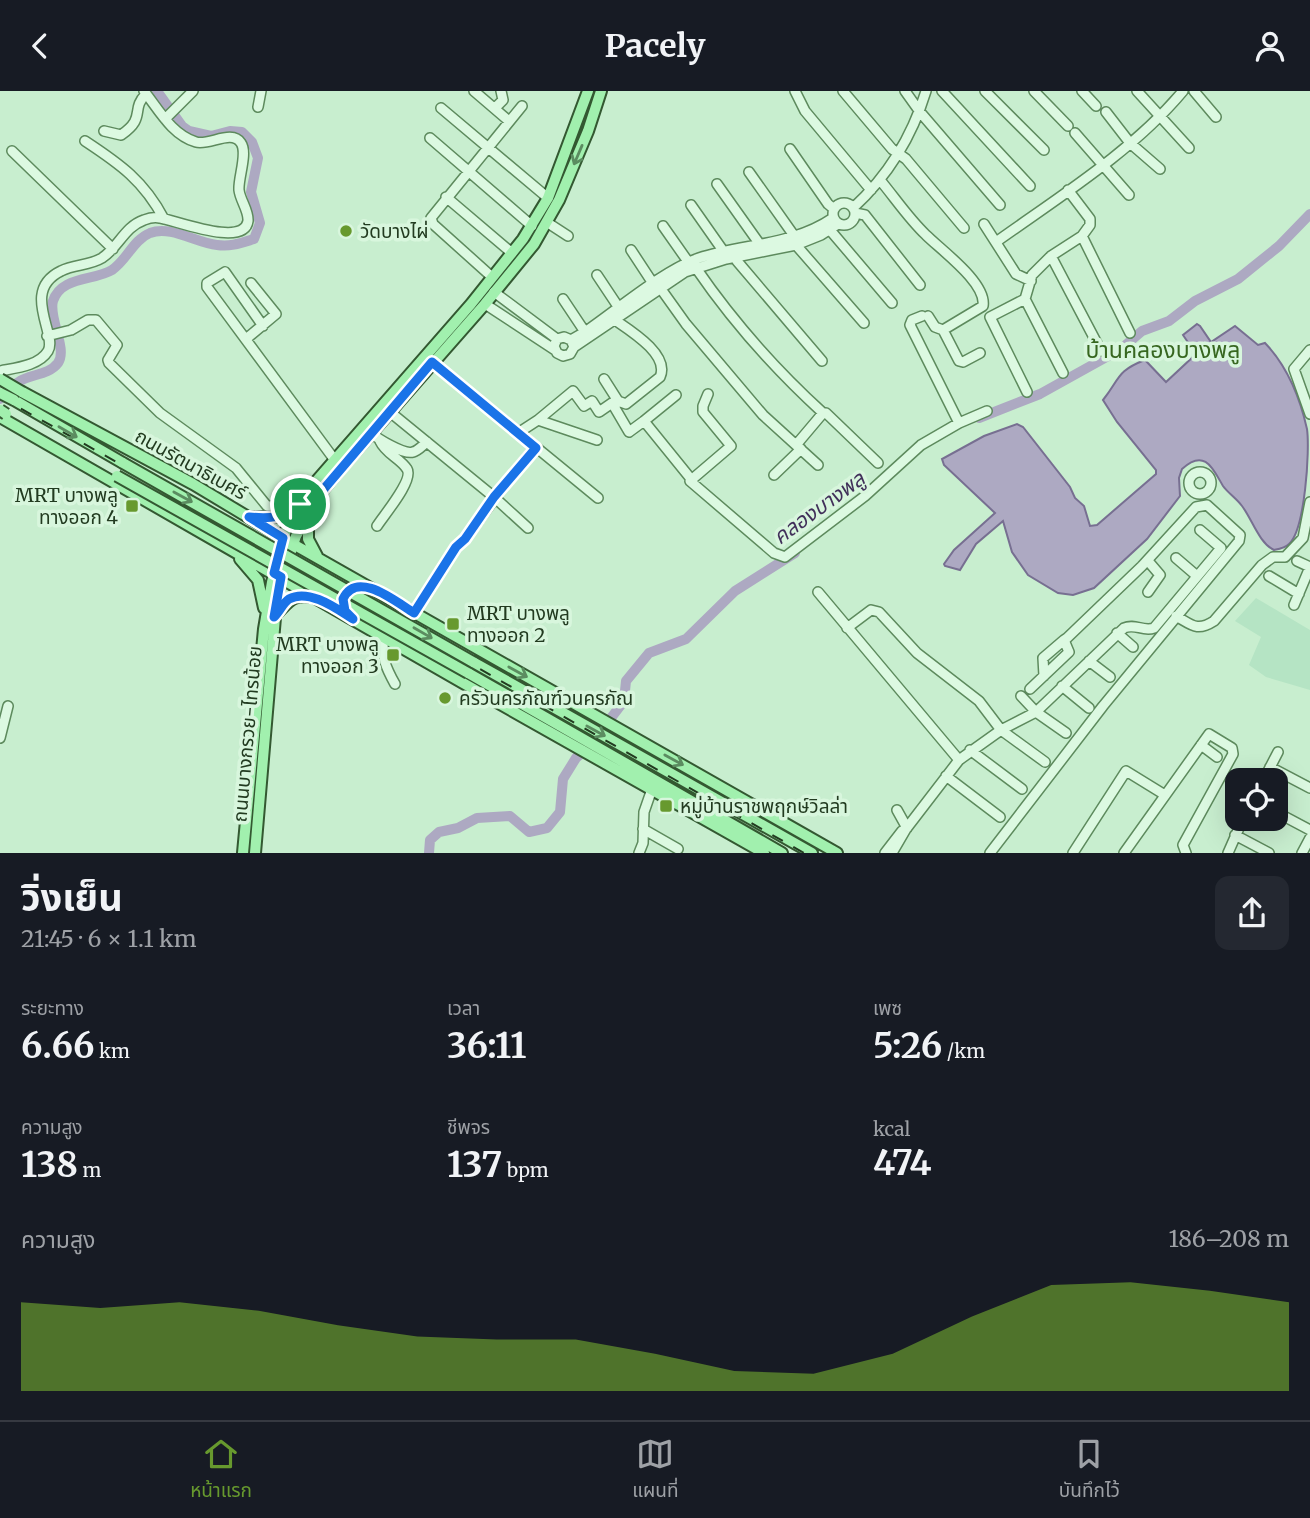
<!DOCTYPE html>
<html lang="th">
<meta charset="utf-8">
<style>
:root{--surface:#171b24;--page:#242831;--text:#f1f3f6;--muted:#9ea1a6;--line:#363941;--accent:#67992e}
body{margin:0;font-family:Merriweather,"Noto Sans Thai",serif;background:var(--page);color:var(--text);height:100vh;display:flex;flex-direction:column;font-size:26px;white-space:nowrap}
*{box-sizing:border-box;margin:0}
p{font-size:23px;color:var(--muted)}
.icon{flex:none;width:38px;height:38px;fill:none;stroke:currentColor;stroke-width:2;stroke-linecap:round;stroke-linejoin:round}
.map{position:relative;height:762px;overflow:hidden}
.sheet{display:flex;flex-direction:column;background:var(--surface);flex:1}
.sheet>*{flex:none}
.fabs{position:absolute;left:1225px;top:677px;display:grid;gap:14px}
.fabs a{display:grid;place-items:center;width:63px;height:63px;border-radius:14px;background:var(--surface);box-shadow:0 7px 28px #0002;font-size:35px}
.pin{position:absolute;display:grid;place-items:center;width:60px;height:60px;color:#fff;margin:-30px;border:4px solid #fff;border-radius:50%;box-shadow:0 2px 7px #0007}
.round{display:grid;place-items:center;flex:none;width:74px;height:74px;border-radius:14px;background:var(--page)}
.headline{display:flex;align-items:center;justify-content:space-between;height:119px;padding:0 21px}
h1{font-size:38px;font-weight:700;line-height:52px}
.figures{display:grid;grid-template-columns:repeat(3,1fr);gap:10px;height:119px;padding:7px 21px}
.figures div{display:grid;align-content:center}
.figures b{font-size:35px;font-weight:700}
.figures small{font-size:19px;font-weight:400}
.figures p{font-size:19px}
.chart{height:196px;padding:14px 21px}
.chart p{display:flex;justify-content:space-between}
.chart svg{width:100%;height:126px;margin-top:7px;fill:var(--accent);opacity:.7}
header{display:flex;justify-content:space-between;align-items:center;height:91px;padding:0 21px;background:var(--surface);font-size:32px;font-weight:700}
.tab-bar{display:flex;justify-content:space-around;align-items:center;height:98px;border-top:2px solid var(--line);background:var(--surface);font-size:19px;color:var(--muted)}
.tab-bar a{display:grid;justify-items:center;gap:4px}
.tab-bar .current{color:var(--accent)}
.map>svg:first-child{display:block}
.farmland{fill:#b5e4c4}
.water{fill:#ada9c2;stroke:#776f91;stroke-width:2}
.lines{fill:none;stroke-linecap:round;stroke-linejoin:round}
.river{stroke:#ada9c2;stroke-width:10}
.minor-casing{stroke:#5d8a5d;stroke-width:12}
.major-casing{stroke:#335831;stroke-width:14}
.minor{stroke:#dcf9e1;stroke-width:9}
.major{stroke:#a1f0ae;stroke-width:10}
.rail{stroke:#223b20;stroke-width:2;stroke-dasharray:12 12;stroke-linecap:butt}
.major-bridge-casing{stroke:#335831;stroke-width:14;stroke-linecap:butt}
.major-bridge{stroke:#a1f0ae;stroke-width:10}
.oneway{stroke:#5b8c60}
.route-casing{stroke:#fff;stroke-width:14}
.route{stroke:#1a73e8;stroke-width:9}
.poi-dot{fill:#67992e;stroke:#d8f6dd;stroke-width:2.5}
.labels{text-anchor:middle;stroke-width:7;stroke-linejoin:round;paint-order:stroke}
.poi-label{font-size:19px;fill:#223b20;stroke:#d8f6dd;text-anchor:start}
.street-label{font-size:19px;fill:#223b20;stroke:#d8f6dd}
.water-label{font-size:21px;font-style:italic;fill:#41305a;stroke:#d8f6dd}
.quarter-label{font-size:23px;fill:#376720;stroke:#d8f6dd}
</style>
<header><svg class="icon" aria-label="back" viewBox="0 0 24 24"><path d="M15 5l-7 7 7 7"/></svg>Pacely<svg class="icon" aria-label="person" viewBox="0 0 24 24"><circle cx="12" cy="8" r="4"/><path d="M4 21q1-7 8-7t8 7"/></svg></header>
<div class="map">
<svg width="1310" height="762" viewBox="0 0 1310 762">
<rect width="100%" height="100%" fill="#c8eecf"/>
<!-- farmland -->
<path class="farmland" d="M 1256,507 L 1310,539 L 1310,599 L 1266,586 L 1249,574 L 1261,546 L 1235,530 Z"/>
<!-- water -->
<path class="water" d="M 1197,233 L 1200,235 L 1211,251 L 1235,235 L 1258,254 L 1265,252 C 1287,275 1300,307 1307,338 C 1310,359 1305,439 1289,453 C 1285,457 1279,458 1274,459 C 1259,452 1252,428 1242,415 C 1236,407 1228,402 1223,395 C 1213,378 1205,357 1182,378 L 1179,387 L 1180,405 L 1147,448 L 1094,497 L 1073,504 L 1058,502 L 1028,484 L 1012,461 L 1003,430 L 976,453 L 960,479 L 945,475 L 944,473 L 954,459 L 995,422 L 944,374 L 942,368 L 984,345 L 1017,333 L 1023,336 L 1070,396 L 1075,407 L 1084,415 L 1090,435 L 1097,434 L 1156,383 L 1156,379 L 1117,331 L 1103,309 C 1120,288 1116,280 1145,269 L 1166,291 L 1196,263 L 1183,244 Z"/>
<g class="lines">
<!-- river -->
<path class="river" d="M 0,308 C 6,302 13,294 20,290 C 31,283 49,284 58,272 C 68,258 48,227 53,210 C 61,185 94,190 112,179 C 127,169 133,149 150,142 C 171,134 196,152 217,154 C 231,156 241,152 254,148 L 260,132 L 251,101 L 258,67 L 252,51 L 242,41 L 230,40 L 211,45 L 189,40 L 182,35 L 157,0
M 979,327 L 1040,303 L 1121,258 L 1142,240 L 1169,230 L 1195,210 L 1238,188 L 1279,155 L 1310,123
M 429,762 L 430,749 L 439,741 L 458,737 L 477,727 L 510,725 L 529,741 L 547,737 L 560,721 L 563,688 L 576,667 L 591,653 L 624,610 L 626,590 L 649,562 L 686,548 L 735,500 L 795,462"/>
<defs>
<path id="minor" d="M 474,0 L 509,30
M 795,0 L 805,20 L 871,99
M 843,0 L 892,58 L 906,68 L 964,137
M 905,0 L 920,21 L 1000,114
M 942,0 L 1030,95
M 985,0 L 1044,59
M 1034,0 L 1068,35
M 1082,0 L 1096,15
M 1137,0 L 1189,57
M 1194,0 L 1216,26
M 258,16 L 261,0
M 441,17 L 548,107
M 495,17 L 503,9 L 501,0
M 1106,21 L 1130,52 L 1160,78
M 165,28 L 193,0
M 104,40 L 121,44 C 147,26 130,19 146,3
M 1075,42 L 1129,104
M 430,47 L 532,135
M 85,50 C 120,73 144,90 164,128
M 790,58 L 828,113 L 834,118
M 12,60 L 113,158
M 749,81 L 795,146
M 880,89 C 895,107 909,128 926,144 C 941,159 987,192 983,215 L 943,239 L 935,236 L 928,225
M 717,93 L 761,155
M 446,106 L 512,162
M833 123a11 11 0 1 1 22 0a11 11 0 1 1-22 0Z
M 691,114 L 724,161
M 853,117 C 889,84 912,46 926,0
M 855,122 L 865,124 L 920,194
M 548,132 L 568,145
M 984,133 L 1016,183 L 1031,190
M 663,135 L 689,172
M 830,139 L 892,212
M 1082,145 L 1130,242
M 996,151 C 1059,106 1133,60 1183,0
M 796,154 L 864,232
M 631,159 L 654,194
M 735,161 L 737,170 L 822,270
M 1051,165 L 1101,260
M 696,177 C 731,228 777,280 823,322
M 597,184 L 619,217
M 492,186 L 433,133 L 431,127 L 522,15
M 661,198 L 686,233 L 763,324 L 818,374
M 494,201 L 557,248
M 563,208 L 585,241
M 1025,208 L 1063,282
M 485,213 L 555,259
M 922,225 L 912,229 L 910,234 L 959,332
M 263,235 L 225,181 L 207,192 L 207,196 L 334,368
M 943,239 L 959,270 L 963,271 L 980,262
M 47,245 L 71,239 L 88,229 L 96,229 L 117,254 L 108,269 L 109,272 L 160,322 L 236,377 L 267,415 L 284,415 L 293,418
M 246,248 L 276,223 L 251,192
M 571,249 L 574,256 L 570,263 L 563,265 L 557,262 L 554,255 L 557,248 L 564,246 L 571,249 L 585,241 C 617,219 664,179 699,167 C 745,152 792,155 833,127
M 574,256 L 685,181 L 726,168 L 796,154 L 821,144 L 838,133
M 1310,259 L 1294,278 L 1310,323
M 432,271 L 598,407
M 0,280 C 15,277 39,275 48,260 C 58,244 20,200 61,180 C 74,173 89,175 102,167 C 119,156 124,136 144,129 C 149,127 155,126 160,127 C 175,129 244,157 248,130 C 249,120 240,109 239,99 C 238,87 248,62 241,52 C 232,38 209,55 196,51 C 172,44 159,19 144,0
M 604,288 L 618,310 L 626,313 L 660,286 C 670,264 631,240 615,229
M 1027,301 L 990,226 L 1025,208 L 1032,184 L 1051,165 L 1082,145 L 1090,134 L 1090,128 L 1068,99
M 708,303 L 703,315 L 703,321 L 731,355 L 690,390 L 774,462 L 785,466 L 865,405 L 921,354 L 959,332 L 987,320
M 390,321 L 494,406 L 528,437
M 538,329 L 573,300 L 584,315 L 592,310 L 599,321 L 612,312 L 629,341 L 644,330 L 691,388
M 644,330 L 676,304
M 371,342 C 378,348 404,364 413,361 C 418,360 423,354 427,351
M 518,342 L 538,329 L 597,349
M 796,354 L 823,322 L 826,322 L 878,372
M1189 392a11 11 0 1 1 22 0a11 11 0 1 1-22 0Z
M 774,384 L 801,358
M 494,406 L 535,357
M 377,435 C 384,424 414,389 407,378 C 400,367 386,363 380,350
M 1176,467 L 1197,485
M 1297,470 L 1310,476
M 1269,485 L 1299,503
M 818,501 L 959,669
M 1148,501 L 1160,484 L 1148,470
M 1294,514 L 1310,476
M 414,522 L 456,456 L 465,448 L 495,407
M 1176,525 C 1192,534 1197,541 1214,530 L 1262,474 L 1273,466 L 1285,466 L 1303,447 L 1310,411
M 847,537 L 871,519 L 879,521 L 917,562 L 979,610 L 1001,639 L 1045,671
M 1117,542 L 1133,556
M 384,547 C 381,566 386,577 395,593
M 1089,570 L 1110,586
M 1044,585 L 1043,567 L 1064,549
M 1062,595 L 1089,617
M 1021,605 L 1036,621 L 1066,642
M 0,647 L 8,615
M 1201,654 L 1217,666
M 970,659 L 1022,698
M 1270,676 L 1310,697
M 946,685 L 1000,726
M 1263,690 L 1278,661
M 897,719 L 907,737
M 1276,721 L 1310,739
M 643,738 L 678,758
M 906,738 L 959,669 L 1001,639 L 1036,621 L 1124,537 C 1135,532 1143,541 1154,537 L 1221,457 L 1200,439
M 1235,744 L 1269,762
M 639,762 L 643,752 L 644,721 L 652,698
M 885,762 L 902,740 L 906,738 L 892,762
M 990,762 L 1103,615 L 1239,450 L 1240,444 L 1207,414 L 1196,416 L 1142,475 L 1067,547 L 1064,549 L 1069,561 L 1030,598
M 1073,762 L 1126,680 L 1165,704
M 1124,762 L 1209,643 L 1232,657 L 1233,663 L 1183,754 L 1186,762
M 1228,762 L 1243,728
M 1302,762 L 1310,747"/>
<path id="major" d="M 22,301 L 193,393 L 293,453 L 837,762
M 14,309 L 123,372
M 0,326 L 463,592 L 764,762
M 251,426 L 279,426 L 298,414
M 308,428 L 308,448 L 317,465
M 240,468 L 258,489 L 264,517
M 274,525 C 288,513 291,502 312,506
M 473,571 L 812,762
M 468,582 L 782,762
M 243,762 L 264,538 L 272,491 L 286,439 L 312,395 L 471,213 L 523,148 L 548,107 L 588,0
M 255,762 L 277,503 L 296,445 L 323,399 L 341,377 L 485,213 L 534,153 L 559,109 L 588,40 L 601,0"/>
</defs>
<!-- minor casing -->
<use href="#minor" class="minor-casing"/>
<!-- major casing -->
<use href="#major" class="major-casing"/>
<!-- minor -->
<use href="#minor" class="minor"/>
<!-- major -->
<use href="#major" class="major"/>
<!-- rail -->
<path class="rail" d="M 0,306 L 287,466 L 464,569 L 804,762
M 142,395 L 413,548"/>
<defs>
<path id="major-bridge" d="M 0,288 L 22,301
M 0,302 L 14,309
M 0,319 L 6,323
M 123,372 L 473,571
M 117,385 L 468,582"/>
</defs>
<!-- major-bridge casing -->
<use href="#major-bridge" class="major-bridge-casing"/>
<!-- major-bridge -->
<use href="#major-bridge" class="major-bridge"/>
</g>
<!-- one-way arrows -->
<defs><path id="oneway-shaft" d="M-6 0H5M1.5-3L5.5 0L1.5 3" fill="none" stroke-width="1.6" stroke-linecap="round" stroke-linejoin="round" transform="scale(1.75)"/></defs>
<g class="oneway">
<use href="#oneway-shaft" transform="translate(578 64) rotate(113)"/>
<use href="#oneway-shaft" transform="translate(68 341) rotate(30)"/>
<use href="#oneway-shaft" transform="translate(183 406) rotate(29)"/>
<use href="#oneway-shaft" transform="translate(423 542) rotate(30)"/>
<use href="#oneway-shaft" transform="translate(518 581) rotate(29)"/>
<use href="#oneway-shaft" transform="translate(596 640) rotate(29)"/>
<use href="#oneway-shaft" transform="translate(674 669) rotate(29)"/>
</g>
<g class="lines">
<defs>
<path id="route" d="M 432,271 L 536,357 L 494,406 L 465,448 L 456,456 L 414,522 C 396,511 357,478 343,508 L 345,520 L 353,528 C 337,518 309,497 289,508 C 283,512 280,520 274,526 L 281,486 L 274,482 L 283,447 L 249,426 C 273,428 280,427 300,413 L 293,425 L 304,432 L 323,399 Z"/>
</defs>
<!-- route casing -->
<use href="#route" class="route-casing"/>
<!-- route -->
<use href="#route" class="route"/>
</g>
<!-- markers -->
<g class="poi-dot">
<circle cx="346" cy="140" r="7"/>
<rect x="125" y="408" width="14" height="14" rx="3.5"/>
<rect x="446" y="526" width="14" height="14" rx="3.5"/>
<rect x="386" y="557" width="14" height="14" rx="3.5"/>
<circle cx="445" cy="607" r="7"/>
<rect x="659" y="708" width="14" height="14" rx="3.5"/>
</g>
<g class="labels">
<!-- poi labels -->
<g class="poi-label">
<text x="360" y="147">วัดบางไผ่</text>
<text x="118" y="411" text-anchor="end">MRT บางพลู<tspan x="118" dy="22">ทางออก 4</tspan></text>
<text x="467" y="529">MRT บางพลู<tspan x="467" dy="22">ทางออก 2</tspan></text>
<text x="379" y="560" text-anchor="end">MRT บางพลู<tspan x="379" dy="22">ทางออก 3</tspan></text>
<text x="459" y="614">ครัวนครภัณฑ์วนครภัณ</text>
<text x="680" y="722">หมู่บ้านราชพฤกษ์วิลล่า</text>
</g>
<!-- street labels -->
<g class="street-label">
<text transform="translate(191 373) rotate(29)" y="7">ถนนรัตนาธิเบศร์</text>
<text transform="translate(247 643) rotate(-85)" y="7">ถนนบางกรวย-ไทรน้อย</text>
</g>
<!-- water labels -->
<g class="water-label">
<text transform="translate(819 417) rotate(-36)" y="7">คลองบางพลู</text>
</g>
<!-- quarter labels -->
<g class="quarter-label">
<text x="1163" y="267">บ้านคลองบางพลู</text>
</g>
</g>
</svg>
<div class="fabs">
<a><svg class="icon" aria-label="locate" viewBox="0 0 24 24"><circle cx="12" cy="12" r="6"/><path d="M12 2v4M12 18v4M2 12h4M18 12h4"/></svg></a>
</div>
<div class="pin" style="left:300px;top:413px;background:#1e9e55"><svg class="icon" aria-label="arrive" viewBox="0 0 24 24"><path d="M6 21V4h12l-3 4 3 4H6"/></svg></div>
</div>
<section class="sheet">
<div class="headline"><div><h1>วิ่งเย็น</h1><p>21:45 · 6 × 1.1 km</p></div><a class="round"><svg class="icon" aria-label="share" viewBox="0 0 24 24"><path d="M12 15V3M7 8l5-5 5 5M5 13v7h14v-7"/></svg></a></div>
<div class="figures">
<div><p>ระยะทาง</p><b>6.66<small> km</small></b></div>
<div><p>เวลา</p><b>36:11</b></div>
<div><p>เพซ</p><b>5:26<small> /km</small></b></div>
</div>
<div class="figures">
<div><p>ความสูง</p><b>138<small> m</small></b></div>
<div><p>ชีพจร</p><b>137<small> bpm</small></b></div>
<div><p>kcal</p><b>474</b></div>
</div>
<div class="chart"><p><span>ความสูง</span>186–208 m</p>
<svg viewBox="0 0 160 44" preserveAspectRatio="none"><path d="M0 44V13L10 15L20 13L30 16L40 21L50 25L60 26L70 26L80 31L90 37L100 38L110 31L120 18L130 7L140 6L150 9L160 13V44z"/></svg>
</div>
</section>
<nav class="tab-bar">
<a class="current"><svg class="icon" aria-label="home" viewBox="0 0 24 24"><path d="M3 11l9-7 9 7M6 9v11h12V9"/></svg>หน้าแรก</a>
<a><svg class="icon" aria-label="map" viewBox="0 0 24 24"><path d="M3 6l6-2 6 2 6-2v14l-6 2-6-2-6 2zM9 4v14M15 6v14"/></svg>แผนที่</a>
<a><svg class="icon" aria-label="saved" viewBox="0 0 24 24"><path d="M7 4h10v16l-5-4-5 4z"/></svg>บันทึกไว้</a>
</nav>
